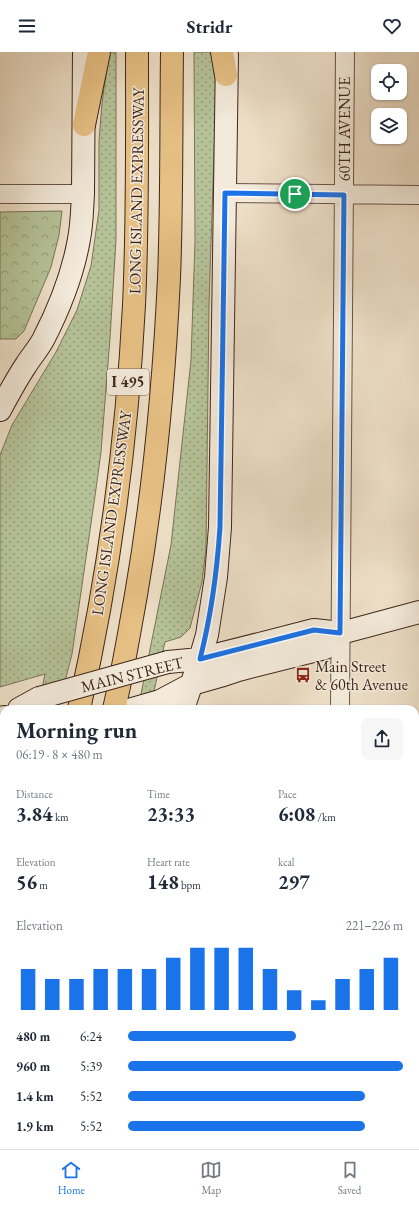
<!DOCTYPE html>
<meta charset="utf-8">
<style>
:root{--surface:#fff;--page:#f6f6f7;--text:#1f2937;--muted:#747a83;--line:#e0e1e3;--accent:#1a73e8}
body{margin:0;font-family:"EB Garamond",serif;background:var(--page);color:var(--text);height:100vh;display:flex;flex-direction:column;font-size:15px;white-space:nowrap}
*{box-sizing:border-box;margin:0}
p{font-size:13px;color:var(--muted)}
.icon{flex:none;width:22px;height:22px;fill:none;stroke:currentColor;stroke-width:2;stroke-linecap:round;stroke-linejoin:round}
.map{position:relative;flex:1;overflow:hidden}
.sheet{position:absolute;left:0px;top:653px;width:419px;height:444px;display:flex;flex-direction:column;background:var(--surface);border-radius:12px 12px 0 0;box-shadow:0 1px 3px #0004}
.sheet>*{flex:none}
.tools{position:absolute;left:371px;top:12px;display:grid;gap:8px}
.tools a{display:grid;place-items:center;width:36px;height:36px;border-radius:8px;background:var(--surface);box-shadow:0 1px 3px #0004;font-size:20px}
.pin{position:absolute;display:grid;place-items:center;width:34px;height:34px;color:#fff;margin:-17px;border:2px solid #fff;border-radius:50%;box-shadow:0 1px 4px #0007}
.round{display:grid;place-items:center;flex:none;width:42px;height:42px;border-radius:8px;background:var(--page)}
.head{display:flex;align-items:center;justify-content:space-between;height:68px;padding:0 16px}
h1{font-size:22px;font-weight:700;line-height:30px}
.metrics{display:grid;grid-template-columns:repeat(3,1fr);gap:6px;height:68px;padding:4px 16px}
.metrics div{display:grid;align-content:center}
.metrics b{font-size:20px;font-weight:700}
.metrics small{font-size:11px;font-weight:400}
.metrics p{font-size:11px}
.chart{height:112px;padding:8px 16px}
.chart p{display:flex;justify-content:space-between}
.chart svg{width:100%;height:72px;margin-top:4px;stroke:var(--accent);stroke-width:6}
ul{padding:0 16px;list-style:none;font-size:13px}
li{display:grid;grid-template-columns:64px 48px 1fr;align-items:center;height:30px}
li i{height:10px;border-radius:5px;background:var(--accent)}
header{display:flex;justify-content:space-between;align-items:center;height:52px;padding:0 16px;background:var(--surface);font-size:18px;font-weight:700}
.tab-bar{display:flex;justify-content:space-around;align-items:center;height:56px;border-top:1px solid var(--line);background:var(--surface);font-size:11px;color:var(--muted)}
.tab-bar a{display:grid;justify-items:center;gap:2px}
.tab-bar .active{color:var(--accent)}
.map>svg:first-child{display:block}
.grass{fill:url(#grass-dots);stroke:#7a7459}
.park{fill:url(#park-crowns);stroke:#7a7459}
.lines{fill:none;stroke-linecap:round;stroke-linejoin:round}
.minor-casing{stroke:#6a5445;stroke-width:20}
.secondary-casing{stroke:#3f261a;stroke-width:24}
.motorway-casing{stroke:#3f261a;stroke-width:24}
.minor{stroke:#f3eadb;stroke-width:18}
.secondary{stroke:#f3eadb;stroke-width:22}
.motorway{stroke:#e6c084;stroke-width:22}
.secondary-bridge-casing{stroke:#3f261a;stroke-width:24;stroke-linecap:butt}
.secondary-bridge{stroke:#f3eadb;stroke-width:22}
.route-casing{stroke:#fff;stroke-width:8}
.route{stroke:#1a73e8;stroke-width:5}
.labels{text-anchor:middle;stroke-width:3;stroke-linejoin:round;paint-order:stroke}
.shield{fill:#f3eadb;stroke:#756154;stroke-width:1}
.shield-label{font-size:15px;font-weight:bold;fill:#3f261a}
.street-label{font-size:16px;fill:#3f261a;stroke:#f3eadb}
.poi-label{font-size:16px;fill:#3f261a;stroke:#f3eadb;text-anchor:start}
</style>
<header><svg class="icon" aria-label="menu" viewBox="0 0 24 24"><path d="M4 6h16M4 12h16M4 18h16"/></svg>Stridr<svg class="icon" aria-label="heart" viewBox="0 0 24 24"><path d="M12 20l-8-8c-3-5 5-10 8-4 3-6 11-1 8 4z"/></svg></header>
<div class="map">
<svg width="419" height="1097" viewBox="0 0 419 1097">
<defs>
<pattern id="grass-dots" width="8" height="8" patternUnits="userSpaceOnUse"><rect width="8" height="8" fill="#b5c298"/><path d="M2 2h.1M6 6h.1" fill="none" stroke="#959d7b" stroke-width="1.8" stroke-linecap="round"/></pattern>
<pattern id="park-crowns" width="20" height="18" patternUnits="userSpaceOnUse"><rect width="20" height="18" fill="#b5c298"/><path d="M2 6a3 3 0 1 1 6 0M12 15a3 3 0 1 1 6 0" fill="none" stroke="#959d7b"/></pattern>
</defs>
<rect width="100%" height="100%" fill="#eddfc7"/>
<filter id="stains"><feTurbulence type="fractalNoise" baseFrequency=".005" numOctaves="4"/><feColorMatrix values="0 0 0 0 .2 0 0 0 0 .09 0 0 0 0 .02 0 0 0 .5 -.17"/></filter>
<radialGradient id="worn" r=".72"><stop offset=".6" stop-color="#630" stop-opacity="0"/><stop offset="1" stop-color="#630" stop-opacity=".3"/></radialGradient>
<!-- grass -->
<path class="grass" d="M 109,0 L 116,0 L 116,188 L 110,286 L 101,400 L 95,444 L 72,602 L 58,657 L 38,657 L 45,622 L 0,635 L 0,403 L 12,373 L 56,300 L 77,258 L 91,214 L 99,158 L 99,89 L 102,51 Z
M 194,0 L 214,0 L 216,41 L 209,253 L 206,496 L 202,530 L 190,576 L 181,585 L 165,590 L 150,657 L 138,657 L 171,493 L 191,308 L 195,189 Z
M 3,718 L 4,718 L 4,847 L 0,861 L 0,723 Z
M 15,1093 L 34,1093 L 33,1097 L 14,1097 Z"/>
<!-- park -->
<path class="park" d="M 62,159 L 59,183 L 51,215 L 24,279 L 16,287 L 0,287 L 0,160 Z"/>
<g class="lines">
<defs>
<path id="minor" d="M 225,141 L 419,143
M 0,142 L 83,142
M 340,657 L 345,0
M 415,722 L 419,723
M 151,1093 L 163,1097
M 250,1097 L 252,1093"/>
<path id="secondary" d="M 0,358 C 8,343 16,328 26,313 C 31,305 38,297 43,288 C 59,257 73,222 79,187 C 82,172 82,157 83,142 L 84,0
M 168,610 L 200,607 L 314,578 L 341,581 L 419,560
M 19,657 L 39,646
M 132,657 L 160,649 L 192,632 L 220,624 L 238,618 L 325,596 L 341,581
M 183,657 L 200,607 L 207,583 L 216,525 L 220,475 L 227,3
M 0,667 L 4,665
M 0,684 L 4,684
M 44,1097 L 45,1093"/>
<path id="motorway" d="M 222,0 L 226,23
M 84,73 L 99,0
M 79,657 C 109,524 127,389 134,253 C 138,169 137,84 137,0
M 114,657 C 123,619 129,581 136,543 C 154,438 164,332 169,226 C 172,151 171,75 172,0
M 0,940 L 4,926
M 0,1056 L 4,1043"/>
</defs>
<!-- minor casing -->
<use href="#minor" class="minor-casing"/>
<!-- secondary casing -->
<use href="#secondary" class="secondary-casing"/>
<!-- motorway casing -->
<use href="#motorway" class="motorway-casing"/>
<!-- minor -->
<use href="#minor" class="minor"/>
<!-- secondary -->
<use href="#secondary" class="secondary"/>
<!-- motorway -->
<use href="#motorway" class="motorway"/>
<defs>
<path id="secondary-bridge" d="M 39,646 L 168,610"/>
</defs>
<!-- secondary-bridge casing -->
<use href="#secondary-bridge" class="secondary-bridge-casing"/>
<!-- secondary-bridge -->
<use href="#secondary-bridge" class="secondary-bridge"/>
</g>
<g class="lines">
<defs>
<path id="route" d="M 225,141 L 344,143 L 340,581 L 314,578 L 200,607 C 211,564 217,520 220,475 Z"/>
</defs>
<!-- route casing -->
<use href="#route" class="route-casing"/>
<!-- route -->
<use href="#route" class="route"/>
</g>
<!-- icons -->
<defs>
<symbol id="bus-bare" viewBox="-9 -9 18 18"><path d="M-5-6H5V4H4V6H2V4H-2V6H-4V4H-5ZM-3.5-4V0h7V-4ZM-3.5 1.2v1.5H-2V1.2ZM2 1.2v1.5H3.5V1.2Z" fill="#8f2418" stroke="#f3eadb" stroke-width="2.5" paint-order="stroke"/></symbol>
</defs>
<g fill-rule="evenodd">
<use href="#bus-bare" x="292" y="612" width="22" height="22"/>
</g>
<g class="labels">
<!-- shield labels -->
<rect class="shield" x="107" y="317" width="42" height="26" rx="3"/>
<g class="shield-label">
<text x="128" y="335">I 495</text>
</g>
<!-- street labels -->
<g class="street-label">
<text transform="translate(344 77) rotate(-90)" y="6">60TH AVENUE</text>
<text transform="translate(136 139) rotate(-89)" y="6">LONG ISLAND EXPRESSWAY</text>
<text transform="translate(111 461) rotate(-82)" y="6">LONG ISLAND EXPRESSWAY</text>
<text transform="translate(132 622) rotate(-14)" y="6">MAIN STREET</text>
</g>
<!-- poi labels -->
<g class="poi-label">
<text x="315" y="620">Main Street<tspan x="315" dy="18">&amp; 60th Avenue</tspan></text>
</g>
</g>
<rect width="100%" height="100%" filter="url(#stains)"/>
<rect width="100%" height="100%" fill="url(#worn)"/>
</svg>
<div class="tools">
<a><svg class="icon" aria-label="locate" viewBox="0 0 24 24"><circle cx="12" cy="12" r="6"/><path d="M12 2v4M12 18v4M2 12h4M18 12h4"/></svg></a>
<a><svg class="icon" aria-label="layers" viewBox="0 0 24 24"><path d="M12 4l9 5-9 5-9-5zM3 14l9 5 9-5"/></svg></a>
</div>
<div class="pin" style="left:295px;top:142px;background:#1e9e55"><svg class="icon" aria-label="arrive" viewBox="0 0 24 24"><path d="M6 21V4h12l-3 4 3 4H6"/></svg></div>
<section class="sheet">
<div class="head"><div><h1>Morning run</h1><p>06:19 · 8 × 480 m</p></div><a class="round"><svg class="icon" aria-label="share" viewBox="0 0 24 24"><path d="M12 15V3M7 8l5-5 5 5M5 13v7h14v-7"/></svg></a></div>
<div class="metrics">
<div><p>Distance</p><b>3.84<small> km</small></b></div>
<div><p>Time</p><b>23:33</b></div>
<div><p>Pace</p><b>6:08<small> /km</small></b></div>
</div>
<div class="metrics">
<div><p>Elevation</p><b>56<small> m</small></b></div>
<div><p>Heart rate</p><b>148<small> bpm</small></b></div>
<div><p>kcal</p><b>297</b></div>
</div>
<div class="chart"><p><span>Elevation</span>221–226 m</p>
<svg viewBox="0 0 160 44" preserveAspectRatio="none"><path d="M5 44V19M15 44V25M25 44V25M35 44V19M45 44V19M55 44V19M65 44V12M75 44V6M85 44V6M95 44V6M105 44V19M115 44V32M125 44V38M135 44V25M145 44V19M155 44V12"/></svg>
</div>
<ul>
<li><b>480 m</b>6:24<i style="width:61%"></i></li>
<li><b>960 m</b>5:39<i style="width:100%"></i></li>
<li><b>1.4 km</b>5:52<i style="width:86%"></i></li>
<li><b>1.9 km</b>5:52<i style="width:86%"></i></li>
</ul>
</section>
</div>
<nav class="tab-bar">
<a class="active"><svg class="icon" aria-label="home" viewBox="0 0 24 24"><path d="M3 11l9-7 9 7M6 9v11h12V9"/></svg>Home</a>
<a><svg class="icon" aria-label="map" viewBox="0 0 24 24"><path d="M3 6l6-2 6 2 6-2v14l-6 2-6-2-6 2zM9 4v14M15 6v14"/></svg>Map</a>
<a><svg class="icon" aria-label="saved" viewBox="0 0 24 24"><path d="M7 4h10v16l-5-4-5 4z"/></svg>Saved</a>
</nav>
